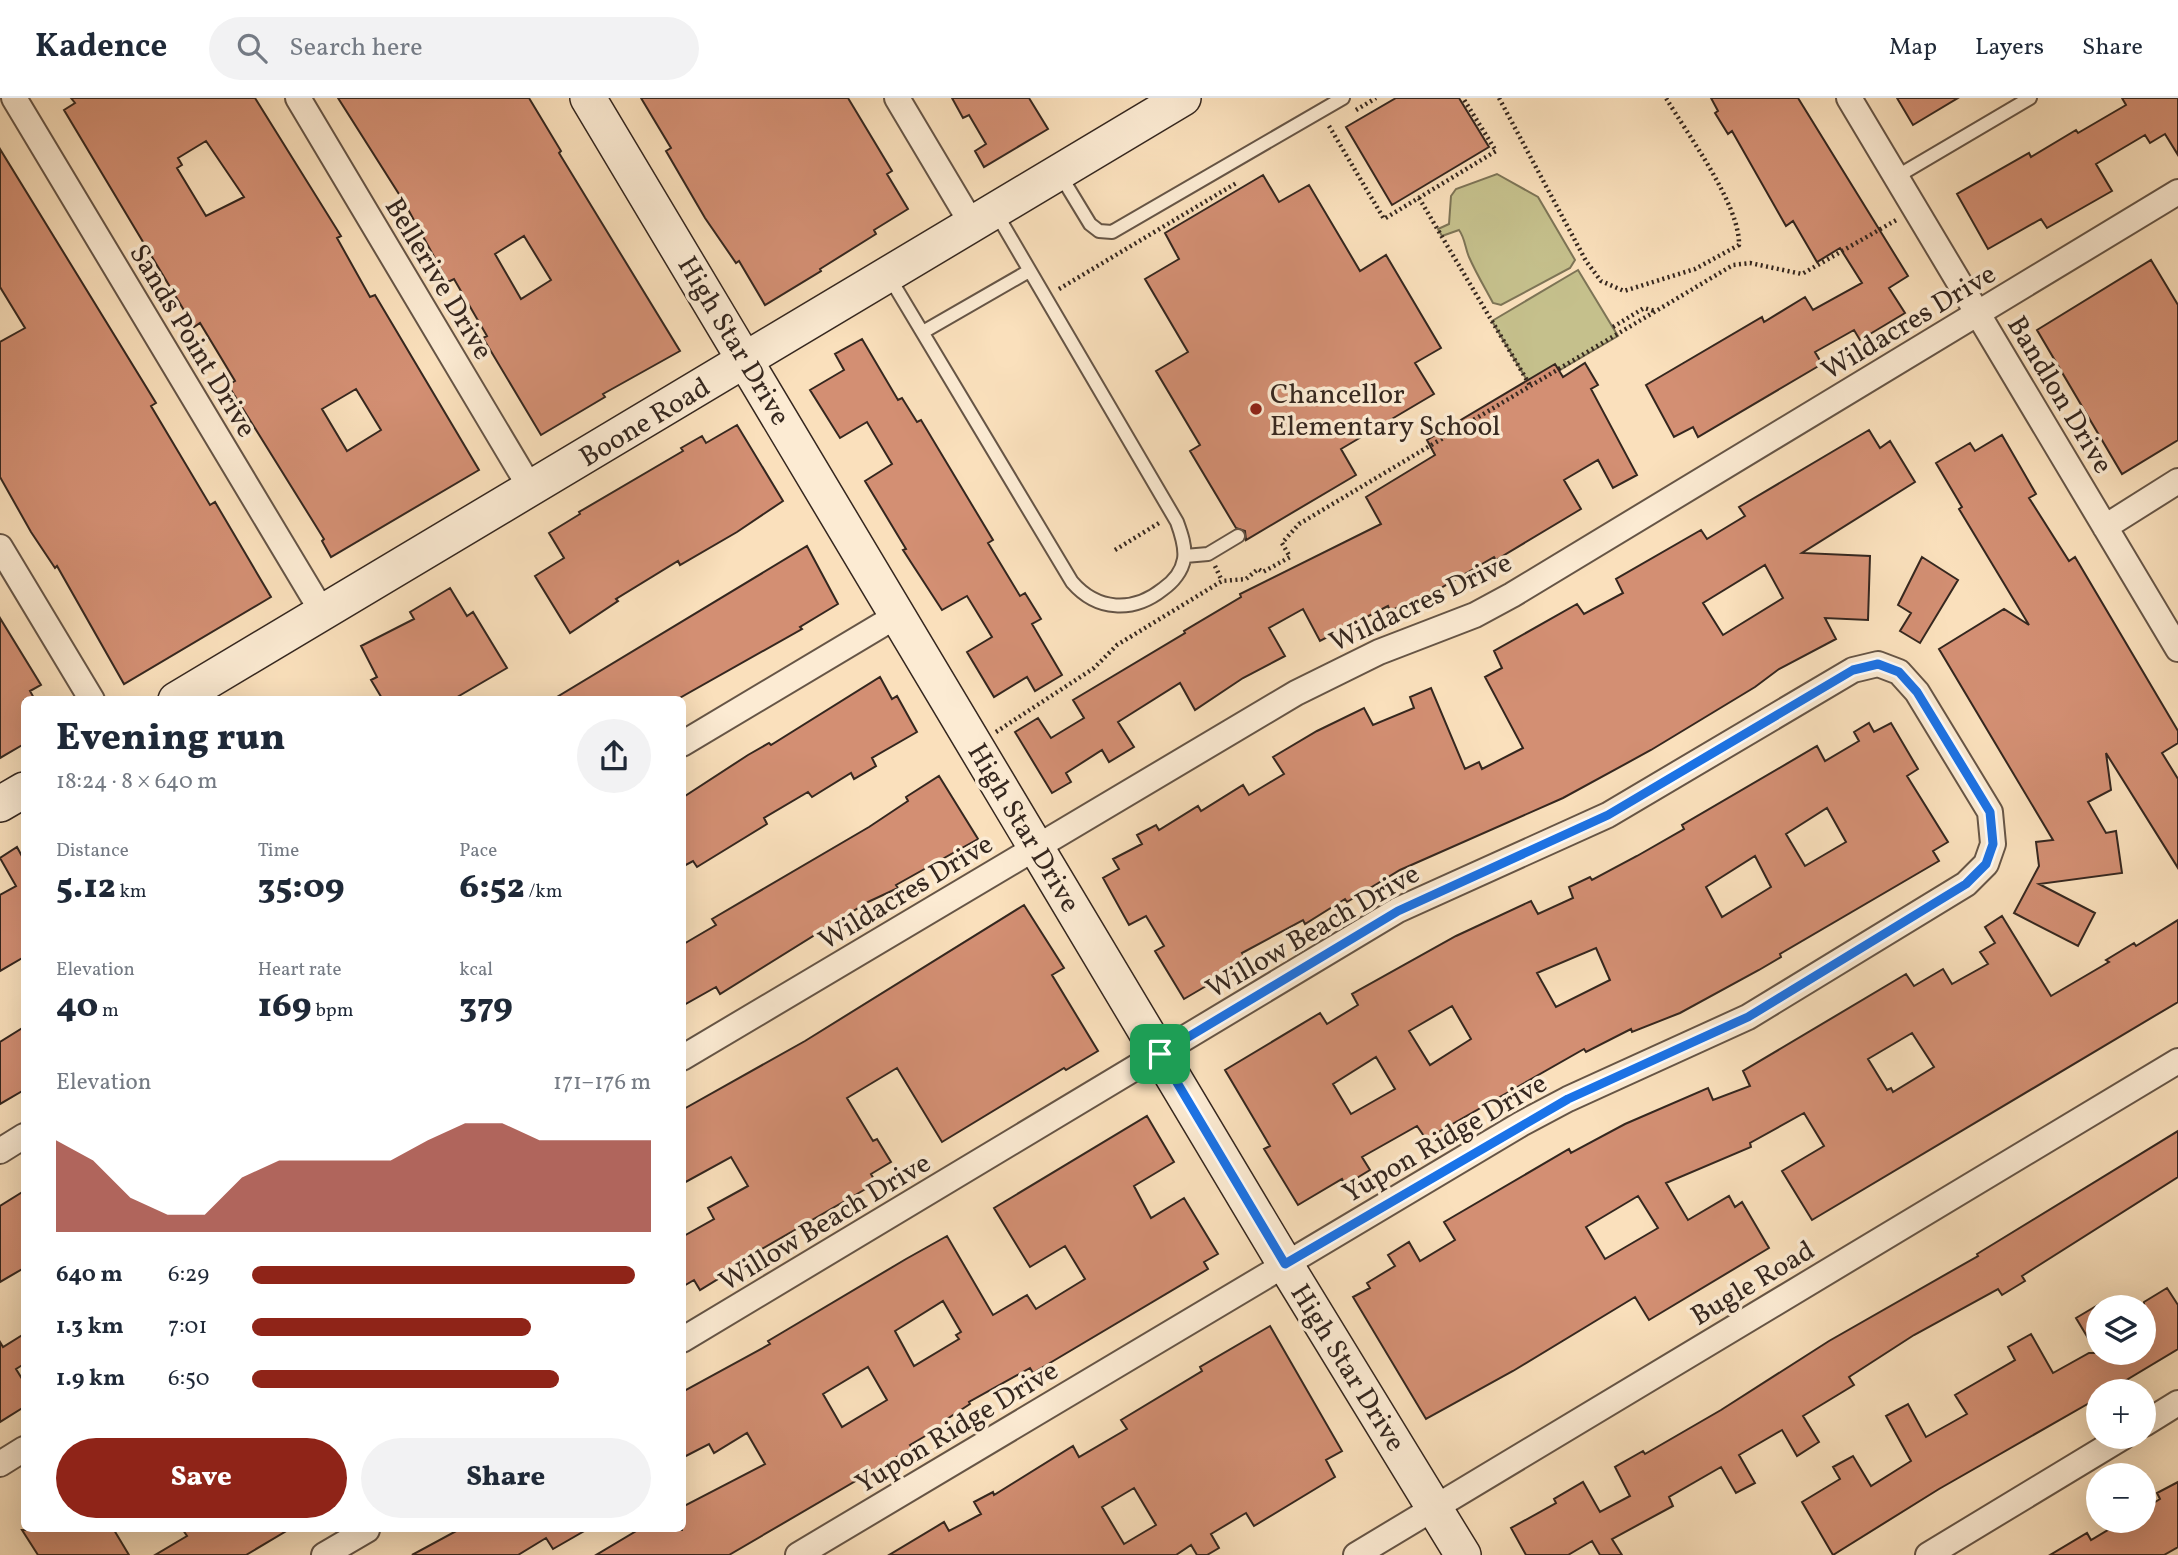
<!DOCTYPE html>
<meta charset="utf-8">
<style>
:root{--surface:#fff;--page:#f2f2f3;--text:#1f2937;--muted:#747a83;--line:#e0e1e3;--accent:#8f2418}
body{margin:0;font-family:Vollkorn,serif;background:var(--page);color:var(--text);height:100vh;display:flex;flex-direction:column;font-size:26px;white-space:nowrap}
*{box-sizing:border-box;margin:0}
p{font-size:23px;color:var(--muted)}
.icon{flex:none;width:38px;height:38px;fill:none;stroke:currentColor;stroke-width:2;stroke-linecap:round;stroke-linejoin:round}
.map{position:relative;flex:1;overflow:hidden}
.sheet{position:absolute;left:21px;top:598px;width:665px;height:836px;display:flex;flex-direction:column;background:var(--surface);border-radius:10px;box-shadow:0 7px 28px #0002}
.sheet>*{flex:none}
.fabs{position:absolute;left:2086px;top:1197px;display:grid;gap:14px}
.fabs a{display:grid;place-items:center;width:70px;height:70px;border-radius:50%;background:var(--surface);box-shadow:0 7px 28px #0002;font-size:35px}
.pin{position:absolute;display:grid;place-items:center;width:60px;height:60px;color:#fff;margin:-30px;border-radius:14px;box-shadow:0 4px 10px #0006}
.round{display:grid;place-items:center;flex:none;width:74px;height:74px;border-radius:37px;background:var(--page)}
.head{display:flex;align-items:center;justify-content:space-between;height:119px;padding:0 35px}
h1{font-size:38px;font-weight:800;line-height:52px}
.figures{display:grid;grid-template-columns:repeat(3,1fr);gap:10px;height:119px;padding:7px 35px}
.figures div{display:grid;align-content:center}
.figures b{font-size:35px;font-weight:800}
.figures small{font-size:19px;font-weight:400}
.figures p{font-size:19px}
.chart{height:196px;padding:14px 35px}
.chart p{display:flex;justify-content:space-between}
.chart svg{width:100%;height:126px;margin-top:7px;fill:var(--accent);opacity:.7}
.button{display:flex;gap:14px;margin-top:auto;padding:14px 35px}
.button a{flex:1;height:80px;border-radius:42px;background:var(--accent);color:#fff;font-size:28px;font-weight:800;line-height:80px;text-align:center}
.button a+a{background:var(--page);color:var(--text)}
ul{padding:0 35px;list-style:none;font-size:23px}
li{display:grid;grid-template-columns:112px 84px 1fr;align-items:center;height:52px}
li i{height:18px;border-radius:9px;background:var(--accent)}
header{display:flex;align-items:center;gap:42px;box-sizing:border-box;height:98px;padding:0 35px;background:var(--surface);border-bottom:2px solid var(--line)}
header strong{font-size:33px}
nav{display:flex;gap:38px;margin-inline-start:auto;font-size:24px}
.search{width:490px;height:63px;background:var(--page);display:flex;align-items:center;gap:18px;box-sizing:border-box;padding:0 24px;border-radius:38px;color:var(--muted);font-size:26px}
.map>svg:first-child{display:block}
.green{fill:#c5c08c;stroke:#7d7456;stroke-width:2}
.building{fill:#d38f73;stroke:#35271f;stroke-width:2;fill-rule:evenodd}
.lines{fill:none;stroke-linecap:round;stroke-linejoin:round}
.lane-casing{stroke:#665546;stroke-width:16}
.street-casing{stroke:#665546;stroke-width:28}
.secondary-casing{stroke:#35271f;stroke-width:38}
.path{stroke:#35271f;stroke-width:4.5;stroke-dasharray:2 3.5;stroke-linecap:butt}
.lane{stroke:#fcebd3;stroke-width:12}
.street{stroke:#fcebd3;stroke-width:24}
.secondary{stroke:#fcebd3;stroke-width:35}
.route-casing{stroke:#fff;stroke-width:14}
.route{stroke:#1a73e8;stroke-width:9}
.poi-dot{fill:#8f2418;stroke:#fcebd3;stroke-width:2.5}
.labels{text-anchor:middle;stroke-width:7;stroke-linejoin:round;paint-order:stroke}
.street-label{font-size:28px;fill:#35271f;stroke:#fcebd3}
.poi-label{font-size:28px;fill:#35271f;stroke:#fcebd3;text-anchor:start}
</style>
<header>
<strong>Kadence</strong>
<div class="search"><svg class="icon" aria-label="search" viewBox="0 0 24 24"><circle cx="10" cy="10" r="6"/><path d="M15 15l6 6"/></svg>Search here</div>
<nav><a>Map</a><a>Layers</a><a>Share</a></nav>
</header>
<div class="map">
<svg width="2178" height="1457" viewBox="0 0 2178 1457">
<rect width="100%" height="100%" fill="#fae0bc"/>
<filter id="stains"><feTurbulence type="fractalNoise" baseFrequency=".00286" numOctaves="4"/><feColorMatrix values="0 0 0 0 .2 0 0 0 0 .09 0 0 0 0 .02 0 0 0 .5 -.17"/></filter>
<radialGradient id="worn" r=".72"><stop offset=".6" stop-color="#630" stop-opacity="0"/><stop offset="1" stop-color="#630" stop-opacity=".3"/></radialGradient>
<!-- green -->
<path class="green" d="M 1497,76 L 1538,99 L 1575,162 L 1570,170 L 1501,207 L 1493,205 C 1485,190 1476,175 1469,159 C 1465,150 1465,140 1459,132 L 1442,138 L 1438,131 L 1449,126 L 1451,98 L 1456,91 Z
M 1578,172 L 1618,238 L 1531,289 L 1492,223 Z"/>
<!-- building -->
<path class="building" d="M 71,0 L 255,0 L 341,138 L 337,140 L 370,199 L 375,197 L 479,372 L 331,459 L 322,443 L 324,441 L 228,287 L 235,283 L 200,225 L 194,229 L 64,12 L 75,5 ZM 206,43 L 244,99 L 206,118 L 177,70 L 182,67 L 178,60 ZM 356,291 L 381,332 L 347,353 L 322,311 Z
M 338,0 L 529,0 L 561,53 L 559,55 L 680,253 L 603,296 L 605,299 L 541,337 L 483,240 L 487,238 L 454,181 L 448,184 L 404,104 ZM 524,138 L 551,182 L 521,201 L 495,156 Z
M 641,0 L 848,0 L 892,73 L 887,76 L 908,111 L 874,132 L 876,136 L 820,171 L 821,173 L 765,207 L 739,163 L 736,165 L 705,120 L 666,53 L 671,50 Z
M 952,0 L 1029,0 L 1048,31 L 984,69 L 975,53 L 986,46 L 969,17 L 963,20 Z
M 1396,0 L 1459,0 L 1489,49 L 1392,107 L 1346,29 Z
M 1711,0 L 1798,0 L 1908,178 L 1889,190 L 1905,215 L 1860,242 L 1854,232 L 1815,254 L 1822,266 L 1698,339 L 1693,329 L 1674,339 L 1646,287 L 1762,219 L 1764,224 L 1805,199 L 1813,212 L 1862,185 L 1840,150 L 1817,164 L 1793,123 L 1786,128 L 1732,33 L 1728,36 L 1715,15 L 1718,13 Z
M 1897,0 L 1958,0 L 1913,27 Z
M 2122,0 L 2178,0 L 2178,57 L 2165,36 L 2150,45 L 2145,37 L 2096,66 L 2112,93 L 2047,130 L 2041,121 L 1988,151 L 1957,96 L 2029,55 L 2031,59 L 2076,32 L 2078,35 L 2126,7 Z
M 0,51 L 156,305 L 151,308 L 210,407 L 215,404 L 271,499 L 124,586 L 57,468 L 55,470 L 31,434 L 0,379 L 0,244 L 25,230 L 0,189 Z
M 1263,77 L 1279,104 L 1309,87 L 1360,173 L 1386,157 L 1441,250 L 1415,265 L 1434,296 L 1341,351 L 1356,377 L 1246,442 L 1245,433 L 1236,430 L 1190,353 L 1200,347 L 1156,273 L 1188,254 L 1145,181 L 1179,161 L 1165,135 Z
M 2151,162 L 2178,207 L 2178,342 L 2122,376 L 2037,232 Z
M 862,241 L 898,302 L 902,300 L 917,324 L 921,322 L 993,442 L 988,445 L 1020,498 L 1025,495 L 1041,521 L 1032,526 L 1062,577 L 1035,593 L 1027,579 L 994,599 L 967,554 L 992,539 L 967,498 L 942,512 L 903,452 L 906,451 L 865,383 L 892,366 L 867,324 L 840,340 L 810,292 L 844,272 L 835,256 Z
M 1585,265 L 1598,287 L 1591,291 L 1637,377 L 1613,390 L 1598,362 L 1564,382 L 1581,411 L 1496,462 L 1494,459 L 1439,491 L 1390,513 L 1388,508 L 1320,543 L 1303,511 L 1269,530 L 1285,558 L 1243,580 L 1195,612 L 1180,585 L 1118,624 L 1134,649 L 1109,664 L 1102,652 L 1066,675 L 1071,684 L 1052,695 L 1015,634 L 1038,620 L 1051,640 L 1084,620 L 1073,602 L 1185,535 L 1184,533 L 1241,499 L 1240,496 L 1381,426 L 1366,399 L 1435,357 L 1427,342 L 1555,266 L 1563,279 Z
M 737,327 L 783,403 L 737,434 L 680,467 L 678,463 L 616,501 L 618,503 L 570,535 L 535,478 L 564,460 L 549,435 L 580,416 L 579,414 L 683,353 L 681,350 L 702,338 L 706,345 Z
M 1869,332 L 1880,350 L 1890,343 L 1915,384 L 1802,455 L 1870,458 L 1868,522 L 1825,520 L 1836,541 L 1779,571 L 1755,589 L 1651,652 L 1563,700 L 1400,772 L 1347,804 L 1345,801 L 1305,826 L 1303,822 L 1242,855 L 1247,864 L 1184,901 L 1155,853 L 1164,848 L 1146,818 L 1129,827 L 1103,780 L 1119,771 L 1113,761 L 1142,746 L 1137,737 L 1156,727 L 1159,732 L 1198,708 L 1201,713 L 1243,687 L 1249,697 L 1284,676 L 1273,659 L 1317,633 L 1364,610 L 1373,627 L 1414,610 L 1410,599 L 1431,590 L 1465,671 L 1479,664 L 1482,671 L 1523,650 L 1485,579 L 1502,570 L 1494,553 L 1577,506 L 1584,516 L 1623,495 L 1616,481 L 1701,432 L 1707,441 L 1745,418 L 1739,409 ZM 1765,467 L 1783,500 L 1723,537 L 1703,505 Z
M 2002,337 L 2036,396 L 2029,400 L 2069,463 L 2075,459 L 2178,633 L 2178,645 L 2162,655 L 2178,681 L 2178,770 L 2106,655 L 2111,692 L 2088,704 L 2106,735 L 2116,733 L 2122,775 L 2039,786 L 2095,815 L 2078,848 L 2014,815 L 2039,768 L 2036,744 L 2053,742 L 1939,551 L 2004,511 L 2029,527 L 1959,411 L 1962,409 L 1936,365 L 1970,345 L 1975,353 Z
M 807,448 L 838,506 L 800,529 L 802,531 L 676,602 L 552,602 Z
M 1922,459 L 1958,482 L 1920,545 L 1900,533 L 1911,515 L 1898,507 Z
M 450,490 L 467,518 L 473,514 L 507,570 L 452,602 L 383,602 L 371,582 L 377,579 L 361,548 L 414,521 L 410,514 Z
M 0,520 L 41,587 L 30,593 L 35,602 L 24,602 L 24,646 L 0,660 Z
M 880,579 L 892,601 L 897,598 L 917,634 L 872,660 L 876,668 L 854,681 L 851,675 L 812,699 L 808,694 L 764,720 L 767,726 L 697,769 L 693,763 L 682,769 L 682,700 L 748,657 L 769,645 L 771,647 Z
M 1869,625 L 1874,634 L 1891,625 L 1918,671 L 1907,678 L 1948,744 L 1933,753 L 1939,763 L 1780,856 L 1781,859 L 1759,872 L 1680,915 L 1632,934 L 1631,931 L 1586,954 L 1584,951 L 1426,1041 L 1417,1028 L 1362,1059 L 1370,1072 L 1345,1087 L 1342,1081 L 1298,1107 L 1264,1051 L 1270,1048 L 1225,972 L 1320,915 L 1327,926 L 1358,907 L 1352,896 L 1456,838 L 1531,803 L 1538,816 L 1573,800 L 1569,789 L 1590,779 L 1592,782 L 1637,758 L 1684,731 L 1682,727 L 1817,648 L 1825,663 L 1859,643 L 1854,634 ZM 1827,710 L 1846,744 L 1805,768 L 1786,736 ZM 1755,758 L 1771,789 L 1722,819 L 1706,789 ZM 1596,850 L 1610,882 L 1556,909 L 1537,875 ZM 1452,908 L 1471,941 L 1430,967 L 1409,933 ZM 1376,959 L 1395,991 L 1351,1016 L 1333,986 Z
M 939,678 L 978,741 L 896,787 L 898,790 L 868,804 L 720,896 L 716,889 L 682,908 L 682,847 L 716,827 L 712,821 L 869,729 L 908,703 L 906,699 Z
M 17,749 L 24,762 L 24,859 L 0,873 L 0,797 L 16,788 L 0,760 Z
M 1024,807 L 1064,870 L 1052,877 L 1098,953 L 1066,972 L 1064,970 L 942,1044 L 897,970 L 847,1000 L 873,1043 L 877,1041 L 891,1064 L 871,1076 L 876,1085 L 734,1167 L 736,1170 L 700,1192 L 694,1182 L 682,1189 L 682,1139 L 714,1121 L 708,1110 L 748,1088 L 731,1059 L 682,1086 L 682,1012 L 805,943 Z
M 2002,818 L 2051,898 L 2109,864 L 2106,862 L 2134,845 L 2136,848 L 2178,822 L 2178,904 L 1812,1122 L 1782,1073 L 1824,1048 L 1804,1015 L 1750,1045 L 1751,1049 L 1666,1085 L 1688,1122 L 1729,1098 L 1735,1109 L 1742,1104 L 1769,1150 L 1649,1222 L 1635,1199 L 1513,1273 L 1426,1321 L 1353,1199 L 1370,1190 L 1367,1185 L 1395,1168 L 1388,1157 L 1409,1144 L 1420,1163 L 1455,1142 L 1444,1124 L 1569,1051 L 1571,1055 L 1625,1026 L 1708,990 L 1713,1002 L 1750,988 L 1743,973 L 1906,876 L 1914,888 L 1943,871 L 1952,886 L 1988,866 L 1980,854 L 1995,845 L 1985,829 ZM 1912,935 L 1934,969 L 1893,994 L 1891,990 L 1887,992 L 1868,961 ZM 1638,1098 L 1658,1130 L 1605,1161 L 1586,1129 Z
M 24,929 L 24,992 L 0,1006 L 0,944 Z
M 1147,1018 L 1174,1064 L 1134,1088 L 1151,1120 L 1184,1100 L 1218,1156 L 1204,1164 L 1208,1171 L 1033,1275 L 1030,1270 L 969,1304 L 970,1306 L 947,1321 L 949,1324 L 910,1347 L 912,1350 L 729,1457 L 596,1457 L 638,1432 L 682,1432 L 682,1409 L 765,1366 L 747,1335 L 714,1355 L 709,1346 L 682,1360 L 682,1294 L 770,1246 L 768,1243 L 906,1161 L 947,1138 L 993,1217 L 1027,1197 L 1036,1211 L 1085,1181 L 1065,1148 L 1030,1169 L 994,1110 ZM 943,1203 L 961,1234 L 956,1237 L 959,1241 L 914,1268 L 895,1233 ZM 868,1269 L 887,1302 L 842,1329 L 823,1296 Z
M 2178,1033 L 2178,1079 L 2022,1178 L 2025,1183 L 2002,1197 L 1998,1191 L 1914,1237 L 1849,1279 L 1854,1287 L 1803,1318 L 1819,1344 L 1797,1358 L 1782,1332 L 1739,1357 L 1755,1385 L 1736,1395 L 1721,1369 L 1669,1399 L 1673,1408 L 1612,1441 L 1622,1457 L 1600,1457 L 1592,1443 L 1568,1457 L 1526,1457 L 1511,1430 L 1556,1405 L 1554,1401 L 1583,1384 L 1600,1414 L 1630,1398 L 1615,1369 L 1643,1353 L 1645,1356 L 1721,1312 L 1829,1243 L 1978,1158 L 1977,1156 Z
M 24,1093 L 24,1170 L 0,1184 L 0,1108 Z
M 2167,1190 L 2178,1207 L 2178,1251 L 2108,1293 L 2098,1293 L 2098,1300 L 1939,1391 L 1833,1457 L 1802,1404 L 1840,1381 L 1833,1369 L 1853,1358 L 1871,1388 L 1911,1363 L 1886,1318 L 1908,1306 L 1926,1339 L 1967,1316 L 1955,1297 L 2015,1262 L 2008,1249 L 2031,1236 L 2053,1275 L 2089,1255 L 2097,1255 L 2076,1220 L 2098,1207 L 2098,1255 L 2144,1255 L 2144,1204 Z
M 1270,1228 L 1342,1353 L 1326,1362 L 1335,1379 L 1254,1428 L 1246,1415 L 1211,1436 L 1219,1450 L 1207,1457 L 1197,1457 L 1191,1447 L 1176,1457 L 889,1457 L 944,1424 L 949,1433 L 981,1416 L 974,1404 L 993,1394 L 994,1397 L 1073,1348 L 1079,1359 L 1127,1331 L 1121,1322 L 1202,1273 L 1200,1269 ZM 1134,1390 L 1156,1427 L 1124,1446 L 1102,1409 Z
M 24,1236 L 24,1266 L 16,1271 L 24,1284 L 24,1309 L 0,1324 L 0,1244 L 3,1249 Z
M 2178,1384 L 2178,1449 L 2164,1457 L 2050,1457 L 2087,1435 L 2091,1442 L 2123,1423 L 2144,1423 L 2144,1411 L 2160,1401 L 2157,1395 Z
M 22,1432 L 114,1432 L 129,1457 L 38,1457 Z
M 183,1432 L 288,1432 L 246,1457 L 155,1457 L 187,1438 Z
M 458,1432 L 586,1432 L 553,1451 L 546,1440 L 518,1457 L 412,1457 Z"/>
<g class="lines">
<defs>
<path id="lane" d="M 1059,75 L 1090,126 L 1099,133 L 1112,134 L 1343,0
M 1896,79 L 2030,0
M 888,177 L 1072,484 C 1097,513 1133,515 1163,491 C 1173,484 1182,473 1184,461 C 1186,449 1181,435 1177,424 L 996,115
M 923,234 L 1029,173
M 1185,458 L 1208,456 L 1238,438"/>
<path id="street" d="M 14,0 L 323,515
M 298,0 L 531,391
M 897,0 L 972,126
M 1849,0 L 2178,551
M 2105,429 L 2178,383
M 0,449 L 92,602
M 682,646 L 898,517
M 682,960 L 1296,595 L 1379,554 L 1475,517 L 1512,497 L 2178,94
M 0,1053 L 24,1038
M 682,1242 L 1398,812 L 1608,717 L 1853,572 L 1878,566 L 1899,574 L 1917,594 L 1990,714 L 1993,746 L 1986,766 L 1966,786 L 1748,919 L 1568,1001 L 1521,1026 L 798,1457
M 2144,1326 L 2178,1305
M 0,1366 L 24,1351
M 324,1457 L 367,1432
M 1356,1457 L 2178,963
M 1928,1457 L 2123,1339"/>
<path id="secondary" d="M 588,0 L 1285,1166 L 1463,1457
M 176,602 L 1183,0
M 0,706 L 24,692"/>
</defs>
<!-- lane casing -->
<use href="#lane" class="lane-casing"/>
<!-- street casing -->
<use href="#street" class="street-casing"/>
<!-- secondary casing -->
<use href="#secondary" class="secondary-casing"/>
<!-- path -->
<path class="path" d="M 1499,0 L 1586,163 L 1601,183 L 1624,193 L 1695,171 L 1739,147 C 1740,107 1688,37 1666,0
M 1356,12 L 1376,0
M 1329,28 L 1384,121 L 1496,53 L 1463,0
M 1419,100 L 1531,289
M 1059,191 L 1238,84
M 1613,229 L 1644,210 L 1655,213
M 1115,452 L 1159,425
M 1215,468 L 1222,483
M 996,634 L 1094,570 L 1117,547 L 1222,483 L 1246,481 L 1258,471 L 1263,474 L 1290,459 L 1282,445 L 1299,426 L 1733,167 L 1750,165 L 1802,176 L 1898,121"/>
<!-- lane -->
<use href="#lane" class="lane"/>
<!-- street -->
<use href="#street" class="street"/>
<!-- secondary -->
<use href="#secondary" class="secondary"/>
</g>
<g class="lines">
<defs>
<path id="route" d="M 1878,566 L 1899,574 L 1917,594 L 1990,714 L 1993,746 L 1986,766 L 1966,786 L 1748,919 L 1568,1001 L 1285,1166 L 1160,956 L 1398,813 L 1608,717 L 1853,572 Z"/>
</defs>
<!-- route casing -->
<use href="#route" class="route-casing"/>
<!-- route -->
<use href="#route" class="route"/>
</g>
<!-- markers -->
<circle class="poi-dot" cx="1256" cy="311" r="7"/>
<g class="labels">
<!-- street labels -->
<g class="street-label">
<text transform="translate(440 180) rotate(59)" y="10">Bellerive Drive</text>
<text transform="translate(1908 223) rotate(-31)" y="10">Wildacres Drive</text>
<text transform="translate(194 242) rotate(59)" y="10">Sands Point Drive</text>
<text transform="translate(735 242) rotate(59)" y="10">High Star Drive</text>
<text transform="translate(2061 296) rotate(59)" y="10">Bandlon Drive</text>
<text transform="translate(644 323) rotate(-31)" y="10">Boone Road</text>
<text transform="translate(1420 503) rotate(-25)" y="10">Wildacres Drive</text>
<text transform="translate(1025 729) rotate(59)" y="10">High Star Drive</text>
<text transform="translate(905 793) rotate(-31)" y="10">Wildacres Drive</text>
<text transform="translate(1312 832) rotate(-30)" y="10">Willow Beach Drive</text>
<text transform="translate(1444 1039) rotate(-30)" y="10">Yupon Ridge Drive</text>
<text transform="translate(824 1123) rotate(-31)" y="10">Willow Beach Drive</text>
<text transform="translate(1752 1184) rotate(-31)" y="10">Bugle Road</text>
<text transform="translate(1349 1269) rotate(58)" y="10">High Star Drive</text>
<text transform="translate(956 1328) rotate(-31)" y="10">Yupon Ridge Drive</text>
</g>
<!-- poi labels -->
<g class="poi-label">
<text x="1270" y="305">Chancellor<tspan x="1270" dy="32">Elementary School</tspan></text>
</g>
</g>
<rect width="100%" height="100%" filter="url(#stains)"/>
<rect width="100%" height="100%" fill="url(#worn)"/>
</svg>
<div class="fabs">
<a><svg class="icon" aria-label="layers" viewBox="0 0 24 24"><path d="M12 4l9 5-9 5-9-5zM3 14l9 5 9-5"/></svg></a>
<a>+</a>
<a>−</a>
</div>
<div class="pin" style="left:1160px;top:956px;background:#1e9e55"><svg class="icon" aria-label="arrive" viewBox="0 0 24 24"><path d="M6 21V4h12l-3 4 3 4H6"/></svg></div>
<section class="sheet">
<div class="head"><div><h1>Evening run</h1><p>18:24 · 8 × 640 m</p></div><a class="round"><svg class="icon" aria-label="share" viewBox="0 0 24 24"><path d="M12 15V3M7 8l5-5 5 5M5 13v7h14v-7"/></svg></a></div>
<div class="figures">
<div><p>Distance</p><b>5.12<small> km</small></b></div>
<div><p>Time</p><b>35:09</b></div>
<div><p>Pace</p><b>6:52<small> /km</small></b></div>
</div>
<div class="figures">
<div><p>Elevation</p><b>40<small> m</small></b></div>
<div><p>Heart rate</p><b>169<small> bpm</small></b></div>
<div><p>kcal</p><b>379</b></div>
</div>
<div class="chart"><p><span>Elevation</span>171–176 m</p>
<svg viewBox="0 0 160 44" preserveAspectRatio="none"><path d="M0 44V12L10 19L20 32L30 38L40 38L50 25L60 19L70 19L80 19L90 19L100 12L110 6L120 6L130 12L140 12L150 12L160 12V44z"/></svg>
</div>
<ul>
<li><b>640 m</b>6:29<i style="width:96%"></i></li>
<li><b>1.3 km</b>7:01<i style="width:70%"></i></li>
<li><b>1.9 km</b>6:50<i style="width:77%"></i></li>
</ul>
<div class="button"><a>Save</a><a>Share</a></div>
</section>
</div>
